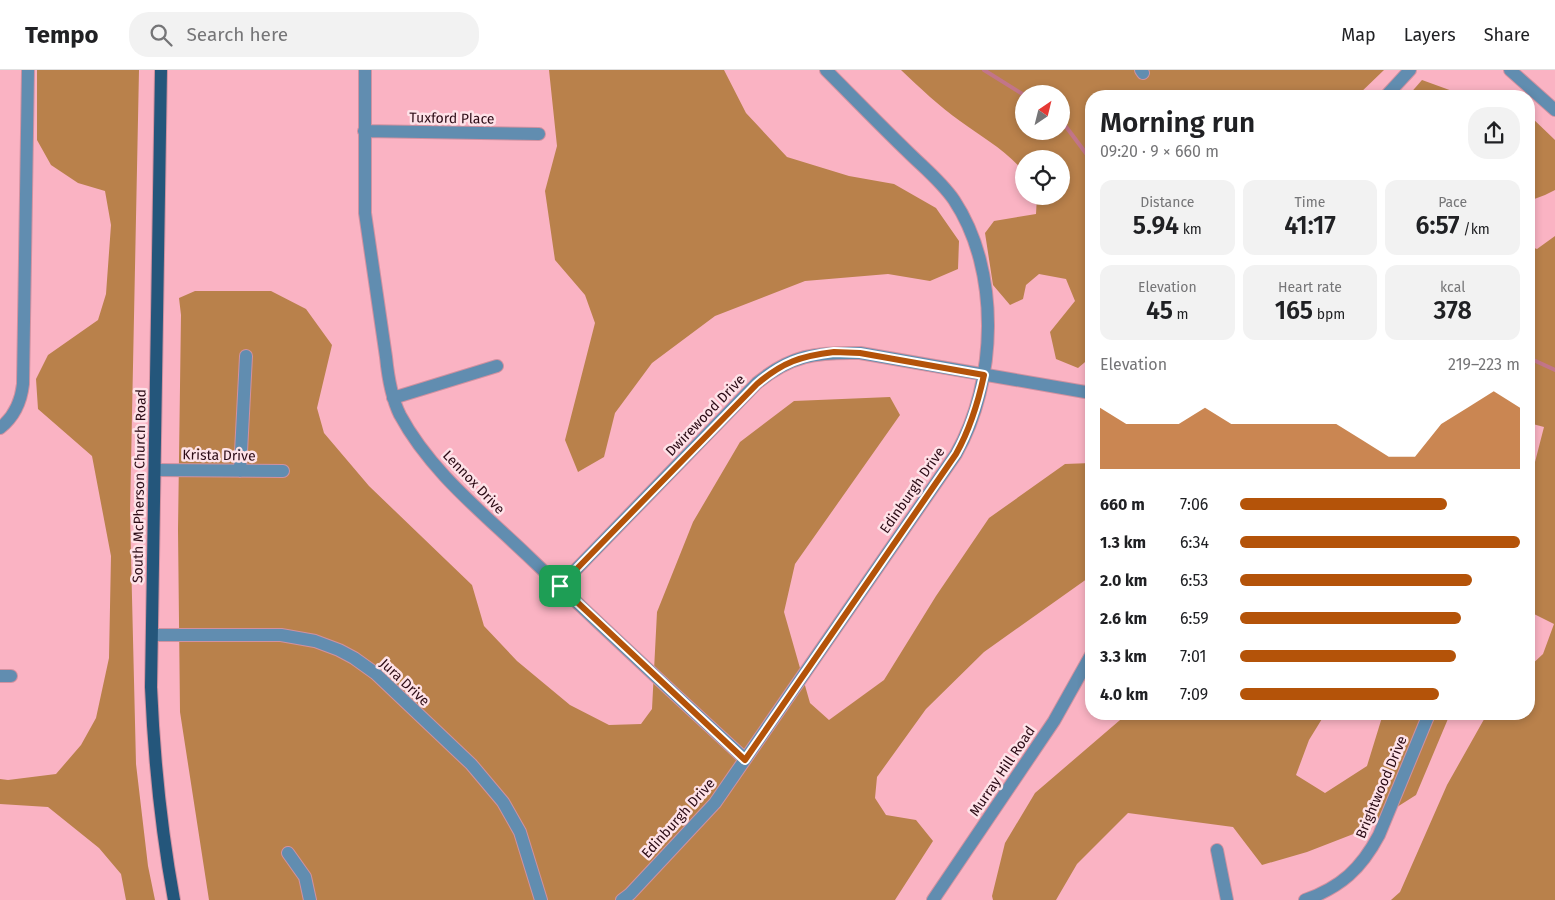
<!DOCTYPE html>
<meta charset="utf-8">
<style>
:root{--surface:#fff;--page:#f2f2f2;--text:#202124;--muted:#757577;--line:#e0e0e0;--accent:#b45309}
body{margin:0;font-family:"Fira Sans",sans-serif;background:var(--page);color:var(--text);height:100vh;display:flex;flex-direction:column;font-size:19px;white-space:nowrap}
*{box-sizing:border-box;margin:0}
p{font-size:16px;color:var(--muted)}
.icon{flex:none;width:28px;height:28px;fill:none;stroke:currentColor;stroke-width:2;stroke-linecap:round;stroke-linejoin:round}
.map{position:relative;flex:1;overflow:hidden}
.panel{position:absolute;left:1085px;top:20px;width:450px;height:630px;display:flex;flex-direction:column;background:var(--surface);border-radius:20px;box-shadow:0 2px 8px #0003}
.panel>*{flex:none}
.needle{width:32px;rotate:35deg}
.buttons{position:absolute;left:1015px;top:15px;display:grid;gap:10px}
.buttons a{display:grid;place-items:center;width:55px;height:55px;border-radius:50%;background:var(--surface);box-shadow:0 2px 8px #0003;font-size:25px}
.pin{position:absolute;display:grid;place-items:center;width:42px;height:42px;color:#fff;margin:-21px;border-radius:10px;box-shadow:0 2px 8px #0006}
.round{display:grid;place-items:center;flex:none;width:52px;height:52px;border-radius:20px;background:var(--page)}
.head{display:flex;align-items:center;justify-content:space-between;height:85px;padding:0 15px}
h1{font-size:28px;font-weight:600;line-height:38px}
.stats{display:grid;grid-template-columns:repeat(3,1fr);gap:8px;height:85px;padding:5px 15px}
.stats div{display:grid;align-content:center;border-radius:12px;background:var(--page);text-align:center}
.stats b{font-size:25px;font-weight:600}
.stats small{font-size:14px;font-weight:400}
.stats p{font-size:14px}
.chart{height:140px;padding:10px 15px}
.chart p{display:flex;justify-content:space-between}
.chart svg{width:100%;height:90px;margin-top:5px;fill:var(--accent);opacity:.7}
ul{padding:0 15px;list-style:none;font-size:16px}
li{display:grid;grid-template-columns:80px 60px 1fr;align-items:center;height:38px}
li i{height:12px;border-radius:6px;background:var(--accent)}
header{display:flex;align-items:center;gap:30px;box-sizing:border-box;height:70px;padding:0 25px;background:var(--surface);border-bottom:1px solid var(--line)}
header strong{font-size:24px}
nav{display:flex;gap:28px;margin-inline-start:auto;font-size:18px}
.search{width:350px;height:45px;background:var(--page);display:flex;align-items:center;gap:12px;box-sizing:border-box;padding:0 18px;border-radius:20px;color:var(--muted);font-size:19px}
.map>svg:first-child{display:block}
.forest{fill:#b9814b;fill-rule:evenodd}
.lines{fill:none;stroke-linecap:round;stroke-linejoin:round}
.stream{stroke:#c27589;stroke-width:4}
.minor-casing{stroke:#d191a0;stroke-width:14}
.major-casing{stroke:#d191a0;stroke-width:14}
.minor{stroke:#618db0;stroke-width:12}
.major{stroke:#24567b;stroke-width:12}
.route-casing{stroke:#fff;stroke-width:10}
.route{stroke:#b45309;stroke-width:6}
.labels{text-anchor:middle;stroke-width:5;stroke-linejoin:round;paint-order:stroke}
.street-label{font-size:14px;fill:#2b0b15;stroke:#fee2e8}
</style>
<header>
<strong>Tempo</strong>
<div class="search"><svg class="icon" aria-label="search" viewBox="0 0 24 24"><circle cx="10" cy="10" r="6"/><path d="M15 15l6 6"/></svg>Search here</div>
<nav><a>Map</a><a>Layers</a><a>Share</a></nav>
</header>
<div class="map">
<svg width="1555" height="830" viewBox="0 0 1555 830">
<rect width="100%" height="100%" fill="#fab3c3"/>
<!-- forest -->
<path class="forest" d="M 37,0 L 139,0 L 130,444 L 136,694 L 148,796 L 155,830 L 126,830 L 121,804 L 99,778 L 48,737 L 0,734 L 0,709 L 8,710 L 56,704 L 81,675 L 96,648 L 109,588 L 111,486 L 92,386 L 38,339 L 36,309 L 48,285 L 98,250 L 106,224 L 111,155 L 105,121 L 78,113 L 51,95 L 37,70 Z
M 549,0 L 724,0 L 746,43 L 787,87 L 849,106 L 894,114 L 936,138 L 959,171 L 958,199 L 930,211 L 888,204 L 805,211 L 715,246 L 652,293 L 615,343 L 604,387 L 578,402 L 565,370 L 595,253 L 585,225 L 555,190 L 545,121 L 557,76 Z
M 901,0 L 1384,0 L 1357,26 L 1091,26 L 1091,287 L 1078,298 L 1056,289 L 1050,262 L 1075,231 L 1066,209 L 1039,204 L 1026,215 L 1023,229 L 1010,235 L 993,215 L 985,163 L 994,151 L 1036,144 L 1037,126 L 1061,126 L 1061,89 L 1024,89 L 1024,102 C 1007,81 982,67 960,51 C 939,36 920,18 901,0 ZM 1024,24 L 1061,24 L 1061,61 L 1024,61 Z
M 1422,10 L 1466,26 L 1408,26 Z
M 1529,45 L 1555,70 L 1555,120 L 1545,125 L 1529,131 Z
M 1555,166 L 1555,830 L 1391,830 L 1400,822 L 1447,715 L 1487,644 L 1529,644 L 1529,597 L 1543,584 L 1554,554 L 1534,544 L 1529,546 L 1529,395 L 1535,392 L 1544,357 L 1529,353 L 1529,176 L 1537,179 Z
M 195,221 L 271,221 L 306,239 L 332,275 L 317,338 L 324,363 L 369,416 L 472,515 L 484,556 L 517,591 L 570,635 L 609,655 L 641,654 L 652,639 L 657,542 L 693,452 L 740,372 L 794,331 L 890,327 L 900,345 L 795,494 L 784,542 L 810,633 L 829,650 L 884,610 L 936,526 L 989,448 L 1065,394 L 1091,393 L 1091,506 L 984,582 L 926,639 L 877,707 L 875,728 L 886,745 L 916,750 L 933,771 L 895,830 L 209,830 L 180,642 L 178,460 L 181,245 L 179,228 Z
M 1127,644 L 1325,644 L 1309,670 L 1296,705 L 1325,723 L 1367,696 L 1383,644 L 1450,644 L 1416,725 L 1356,763 L 1307,782 L 1262,795 L 1233,757 L 1128,743 L 1077,794 L 1056,830 L 993,830 L 992,826 L 1005,773 L 1035,723 Z"/>
<g class="lines">
<!-- stream -->
<path class="stream" d="M 984,0 L 1024,25
M 1061,50 L 1091,90
M 1529,288 L 1555,300"/>
<defs>
<path id="minor" d="M 365,0 L 365,143 L 386,287 C 388,307 391,327 400,345 C 430,401 482,442 527,485 C 599,554 672,622 745,689
M 1141,0 L 1143,3
M 1510,0 L 1555,40
M 1386,26 L 1410,0
M 364,61 L 539,64
M 393,328 L 497,296
M 0,358 C 14,347 21,332 23,314 L 28,0
M 155,400 L 283,401
M 240,401 L 246,286
M 560,516 L 757,313 C 791,285 816,282 860,283 L 1091,323
M 152,565 L 281,565 L 315,571 L 339,580 L 354,588 L 375,603 L 471,694 L 503,732 L 520,762 L 541,830
M 0,606 L 11,606
M 1217,780 L 1227,830
M 288,783 L 305,807 L 310,830
M 622,830 L 630,824 L 715,733 L 956,384 C 997,312 1001,201 954,130 C 941,111 923,97 907,81 C 879,54 853,27 826,0
M 933,830 L 1054,651 L 1091,585
M 1305,830 C 1341,817 1361,799 1379,765 L 1429,644"/>
<path id="major" d="M 161,0 L 151,617 C 154,689 161,759 174,830"/>
</defs>
<!-- minor casing -->
<use href="#minor" class="minor-casing"/>
<!-- major casing -->
<use href="#major" class="major-casing"/>
<!-- minor -->
<use href="#minor" class="minor"/>
<!-- major -->
<use href="#major" class="major"/>
</g>
<g class="lines">
<defs>
<path id="route" d="M 834,282 L 860,283 L 984,305 C 978,333 970,359 956,384 L 745,690 L 560,516 L 757,314 C 783,292 801,286 834,282 Z"/>
</defs>
<!-- route casing -->
<use href="#route" class="route-casing"/>
<!-- route -->
<use href="#route" class="route"/>
</g>
<g class="labels">
<!-- street labels -->
<g class="street-label">
<text transform="translate(452 48) rotate(1)" y="5">Tuxford Place</text>
<text transform="translate(705 345) rotate(-46)" y="5">Dwirewood Drive</text>
<text transform="translate(219 385) rotate(1)" y="5">Krista Drive</text>
<text transform="translate(474 412) rotate(46)" y="5">Lennox Drive</text>
<text transform="translate(139 416) rotate(-89)" y="5">South McPherson Church Road</text>
<text transform="translate(912 420) rotate(-55)" y="5">Edinburgh Drive</text>
<text transform="translate(405 612) rotate(43)" y="5">Jura Drive</text>
<text transform="translate(1002 701) rotate(-56)" y="5">Murray Hill Road</text>
<text transform="translate(1381 717) rotate(-67)" y="5">Brightwood Drive</text>
<text transform="translate(678 748) rotate(-48)" y="5">Edinburgh Drive</text>
</g>
</g>
</svg>
<div class="buttons">
<a><svg class="needle" viewBox="-14 -14 28 28"><path d="M0-13l5 13h-10z" fill="#e53935"/><path d="M0 13l5-13h-10z" fill="#757577"/></svg></a>
<a><svg class="icon" aria-label="locate" viewBox="0 0 24 24"><circle cx="12" cy="12" r="6"/><path d="M12 2v4M12 18v4M2 12h4M18 12h4"/></svg></a>
</div>
<div class="pin" style="left:560px;top:516px;background:#1e9e55"><svg class="icon" aria-label="arrive" viewBox="0 0 24 24"><path d="M6 21V4h12l-3 4 3 4H6"/></svg></div>
<section class="panel">
<div class="head"><div><h1>Morning run</h1><p>09:20 · 9 × 660 m</p></div><a class="round"><svg class="icon" aria-label="share" viewBox="0 0 24 24"><path d="M12 15V3M7 8l5-5 5 5M5 13v7h14v-7"/></svg></a></div>
<div class="stats">
<div><p>Distance</p><b>5.94<small> km</small></b></div>
<div><p>Time</p><b>41:17</b></div>
<div><p>Pace</p><b>6:57<small> /km</small></b></div>
</div>
<div class="stats">
<div><p>Elevation</p><b>45<small> m</small></b></div>
<div><p>Heart rate</p><b>165<small> bpm</small></b></div>
<div><p>kcal</p><b>378</b></div>
</div>
<div class="chart"><p><span>Elevation</span>219–223 m</p>
<svg viewBox="0 0 160 44" preserveAspectRatio="none"><path d="M0 44V14L10 22L20 22L30 22L40 14L50 22L60 22L70 22L80 22L90 22L100 30L110 38L120 38L130 22L140 14L150 6L160 14V44z"/></svg>
</div>
<ul>
<li><b>660 m</b>7:06<i style="width:74%"></i></li>
<li><b>1.3 km</b>6:34<i style="width:100%"></i></li>
<li><b>2.0 km</b>6:53<i style="width:83%"></i></li>
<li><b>2.6 km</b>6:59<i style="width:79%"></i></li>
<li><b>3.3 km</b>7:01<i style="width:77%"></i></li>
<li><b>4.0 km</b>7:09<i style="width:71%"></i></li>
</ul>
</section>
</div>
